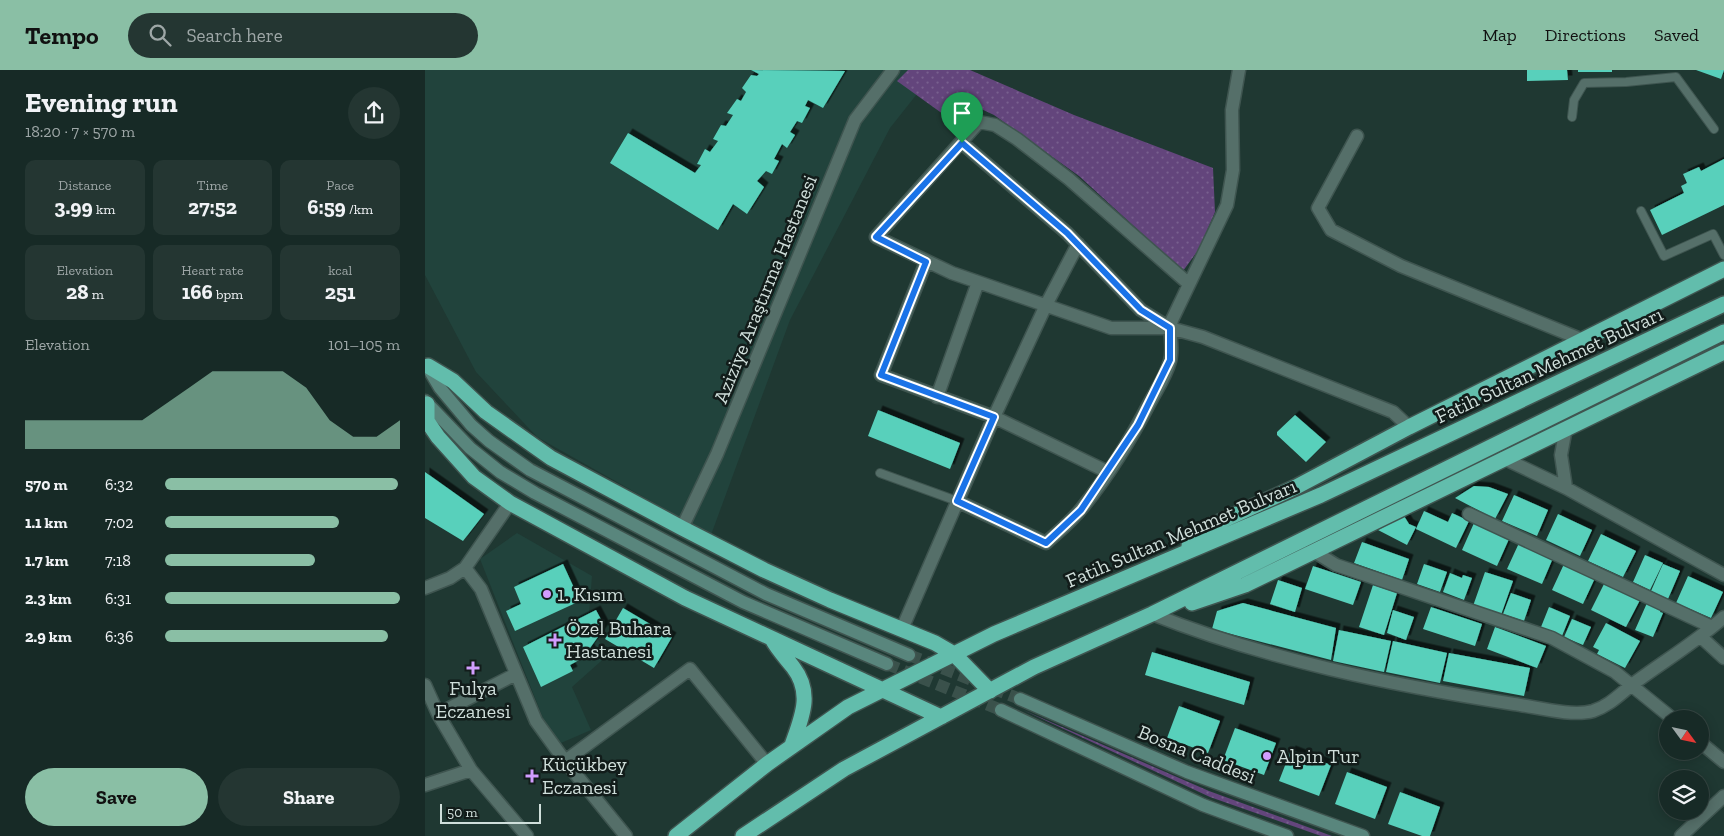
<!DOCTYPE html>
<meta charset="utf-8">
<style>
:root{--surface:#172a26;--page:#243632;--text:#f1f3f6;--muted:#9ea7a7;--line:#364643;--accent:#8abfa5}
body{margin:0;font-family:"Zilla Slab",serif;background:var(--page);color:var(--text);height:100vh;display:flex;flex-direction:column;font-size:19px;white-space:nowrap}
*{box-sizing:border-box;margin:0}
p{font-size:16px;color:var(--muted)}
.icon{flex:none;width:28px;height:28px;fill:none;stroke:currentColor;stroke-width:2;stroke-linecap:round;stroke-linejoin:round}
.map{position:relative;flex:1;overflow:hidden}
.side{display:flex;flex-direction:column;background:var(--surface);width:425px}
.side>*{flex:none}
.needle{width:32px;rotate:123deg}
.buttons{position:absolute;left:1234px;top:640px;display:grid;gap:10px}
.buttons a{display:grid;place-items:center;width:50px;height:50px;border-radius:50%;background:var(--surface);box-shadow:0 2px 12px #0003,0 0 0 1px var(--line);font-size:25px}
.scale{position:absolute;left:15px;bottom:12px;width:101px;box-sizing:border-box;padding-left:5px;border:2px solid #d0dfdb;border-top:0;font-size:14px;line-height:18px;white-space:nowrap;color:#d0dfdb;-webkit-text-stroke:4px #121c1a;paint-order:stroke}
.pin{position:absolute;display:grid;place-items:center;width:42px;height:42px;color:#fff;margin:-51px -21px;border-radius:50% 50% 50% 0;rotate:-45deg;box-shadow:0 0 5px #0007}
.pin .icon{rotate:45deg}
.round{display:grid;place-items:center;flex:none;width:52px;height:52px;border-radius:26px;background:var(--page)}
.summary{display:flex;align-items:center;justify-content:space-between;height:85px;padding:0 25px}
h1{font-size:28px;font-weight:700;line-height:38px}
.stats{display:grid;grid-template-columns:repeat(3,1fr);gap:8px;height:85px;padding:5px 25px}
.stats div{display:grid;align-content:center;border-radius:10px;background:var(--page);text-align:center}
.stats b{font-size:21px;font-weight:700}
.stats small{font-size:14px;font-weight:400}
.stats p{font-size:14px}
.chart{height:140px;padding:10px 25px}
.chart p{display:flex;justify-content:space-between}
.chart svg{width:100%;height:90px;margin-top:5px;fill:var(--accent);opacity:.7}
.action{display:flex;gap:10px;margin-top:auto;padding:10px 25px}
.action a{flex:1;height:58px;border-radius:30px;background:var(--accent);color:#111;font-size:20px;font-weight:700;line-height:58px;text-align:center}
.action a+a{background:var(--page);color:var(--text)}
ul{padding:0 25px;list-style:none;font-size:16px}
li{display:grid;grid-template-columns:80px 60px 1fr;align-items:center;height:38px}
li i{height:12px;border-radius:6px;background:var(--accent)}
header{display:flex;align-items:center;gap:30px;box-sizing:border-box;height:70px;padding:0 25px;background:var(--accent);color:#111}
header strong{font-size:24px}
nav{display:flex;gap:28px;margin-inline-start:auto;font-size:18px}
.search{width:350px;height:45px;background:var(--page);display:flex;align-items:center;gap:12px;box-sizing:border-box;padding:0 18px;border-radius:28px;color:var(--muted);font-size:19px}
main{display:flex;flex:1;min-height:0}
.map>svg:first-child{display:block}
.built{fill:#21433c}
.grass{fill:url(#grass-dots)}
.building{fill:#58d0bb;filter:url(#shadow)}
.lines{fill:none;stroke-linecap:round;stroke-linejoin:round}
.secondary-tunnel{stroke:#3a514b;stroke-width:12;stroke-dasharray:12 6;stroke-linecap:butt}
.lane-casing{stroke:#3f5550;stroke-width:10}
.street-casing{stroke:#3f5550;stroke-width:15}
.secondary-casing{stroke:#3f5550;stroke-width:15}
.highway-casing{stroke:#3f5550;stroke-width:18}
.lane{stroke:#556f69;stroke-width:8}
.street{stroke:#556f69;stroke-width:12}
.secondary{stroke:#59867d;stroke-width:12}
.highway{stroke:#62bdac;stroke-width:15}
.route-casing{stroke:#fff;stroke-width:10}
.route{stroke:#1a73e8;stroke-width:6}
.poi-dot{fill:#d19dfe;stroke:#121c1a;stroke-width:2}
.labels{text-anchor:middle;stroke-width:5;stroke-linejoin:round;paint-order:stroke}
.street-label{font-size:20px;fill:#d0dfdb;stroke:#121c1a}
.poi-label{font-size:20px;fill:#d0dfdb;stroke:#121c1a;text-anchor:start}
</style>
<header>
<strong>Tempo</strong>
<div class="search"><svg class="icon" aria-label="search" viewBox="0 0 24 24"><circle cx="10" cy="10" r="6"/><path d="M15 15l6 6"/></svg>Search here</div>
<nav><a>Map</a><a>Directions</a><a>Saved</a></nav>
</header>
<main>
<section class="side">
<div class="summary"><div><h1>Evening run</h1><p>18:20 · 7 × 570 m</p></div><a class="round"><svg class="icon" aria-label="share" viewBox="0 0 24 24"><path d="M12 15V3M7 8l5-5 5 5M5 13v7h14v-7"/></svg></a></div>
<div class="stats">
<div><p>Distance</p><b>3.99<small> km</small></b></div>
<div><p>Time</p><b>27:52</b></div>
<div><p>Pace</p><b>6:59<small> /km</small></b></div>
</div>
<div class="stats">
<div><p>Elevation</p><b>28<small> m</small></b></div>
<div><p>Heart rate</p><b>166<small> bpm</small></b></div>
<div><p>kcal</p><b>251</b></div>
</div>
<div class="chart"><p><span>Elevation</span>101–105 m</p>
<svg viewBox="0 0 160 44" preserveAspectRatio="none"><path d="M0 44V30L10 30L20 30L30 30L40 30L50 30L60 22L70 14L80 6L90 6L100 6L110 6L120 14L130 30L140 38L150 38L160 30V44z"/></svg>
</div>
<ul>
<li><b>570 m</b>6:32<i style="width:99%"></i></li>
<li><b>1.1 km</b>7:02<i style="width:74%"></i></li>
<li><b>1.7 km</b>7:18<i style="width:64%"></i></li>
<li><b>2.3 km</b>6:31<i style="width:100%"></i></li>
<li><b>2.9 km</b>6:36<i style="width:95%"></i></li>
</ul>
<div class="action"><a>Save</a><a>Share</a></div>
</section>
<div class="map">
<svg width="1299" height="766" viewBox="0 0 1299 766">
<defs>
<pattern id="grass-dots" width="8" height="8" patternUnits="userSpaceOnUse" patternTransform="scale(1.25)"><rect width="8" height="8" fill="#63457c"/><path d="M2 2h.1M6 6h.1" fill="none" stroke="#785f8e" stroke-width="1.8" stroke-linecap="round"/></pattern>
<filter id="shadow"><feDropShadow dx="4.5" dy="-4.5" stdDeviation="0" flood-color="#0009"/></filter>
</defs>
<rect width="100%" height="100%" fill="#1f3832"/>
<!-- built -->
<path class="built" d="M 0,0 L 511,0 L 465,58 L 365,250 L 286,465 L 112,367 L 51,302 L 0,205 Z
M 92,463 L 167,506 L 163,557 L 184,584 L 147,617 L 166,660 L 129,676 L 55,489 Z"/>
<!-- grass -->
<path class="grass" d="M 483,0 L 545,0 L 649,45 L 788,98 L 790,142 L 774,179 L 758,201 L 654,106 L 569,45 L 554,38 L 536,57 L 472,11 Z
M 598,640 L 784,721 L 907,766 L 896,766 L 785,727 Z"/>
<!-- building -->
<path class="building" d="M 326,0 L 420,1 L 398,38 L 383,30 L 380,36 L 385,38 L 377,53 L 372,51 L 365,62 L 370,65 L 362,78 L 357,74 L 349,89 L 354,91 L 347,104 L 341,101 L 332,111 L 339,117 L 322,144 L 308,134 L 293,160 L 185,93 L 203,63 L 270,103 L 276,95 L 272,94 L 280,79 L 285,82 L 293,71 L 288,69 L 296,55 L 301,56 L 308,45 L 302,43 L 312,29 L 316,31 L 321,22 L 317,18 L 326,5 L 332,6 L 334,4 Z
M 1102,0 L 1142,0 L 1143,10 L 1102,11 Z
M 1153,0 L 1187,0 L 1187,2 L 1153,2 Z
M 1271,0 L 1299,0 L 1296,9 Z
M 1299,89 L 1299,135 L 1237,165 L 1225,140 L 1259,123 L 1256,116 L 1262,113 L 1258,104 L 1274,97 L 1276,101 Z
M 453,340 L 535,373 L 525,399 L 443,366 Z
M 870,345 L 901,372 L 881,392 L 852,365 L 852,362 Z
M 0,402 L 59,444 L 38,471 L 0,448 Z
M 1049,416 L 1064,417 L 1083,424 L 1070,449 L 1030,428 Z
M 1089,425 L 1123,440 L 1112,466 L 1077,451 Z
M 999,441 L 1023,452 L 1027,443 L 1044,451 L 1031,478 L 991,459 Z
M 1133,444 L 1167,460 L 1155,486 L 1121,470 Z
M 979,446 L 984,454 L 991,457 L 982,475 L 953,460 Z
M 1049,453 L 1084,469 L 1072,496 L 1037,480 Z
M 1176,464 L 1211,481 L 1198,507 L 1163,491 Z
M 937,472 L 984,489 L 977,510 L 929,493 Z
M 1094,473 L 1128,488 L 1117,514 L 1082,499 Z
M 1220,485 L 1238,493 L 1225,520 L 1208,512 Z
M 138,494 L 155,531 L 90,561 L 81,541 L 96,534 L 89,517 Z
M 999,494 L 1022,502 L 1015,522 L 992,514 Z
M 1139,494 L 1170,508 L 1158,534 L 1127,520 Z
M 1238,494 L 1255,501 L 1243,529 L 1226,521 Z
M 888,496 L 936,512 L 928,535 L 880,519 Z
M 1060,502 L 1088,511 L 1076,545 L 1048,536 Z
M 1025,503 L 1037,508 L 1038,505 L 1047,508 L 1039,530 L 1018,522 Z
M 1263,506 L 1298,522 L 1286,548 L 1251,533 Z
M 853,510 L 877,518 L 870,542 L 845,534 Z
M 1180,512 L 1215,530 L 1201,557 L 1166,540 Z
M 948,515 L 972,523 L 959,565 L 934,557 Z
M 1086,523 L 1106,530 L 1099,551 L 1078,544 Z
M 818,533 L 911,558 L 906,590 L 787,559 L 792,541 Z
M 1222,533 L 1236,539 L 1235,542 L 1238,543 L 1228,567 L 1210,560 Z
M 1006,537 L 1057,554 L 1050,576 L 998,559 Z
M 1124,537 L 1145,546 L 1137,566 L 1116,557 Z
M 198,538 L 247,567 L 229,598 L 180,569 Z
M 171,540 L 180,557 L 165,578 L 167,583 L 145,595 L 148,601 L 116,617 L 98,577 Z
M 968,540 L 989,547 L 981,570 L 962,563 Z
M 1147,549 L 1166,557 L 1158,575 L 1139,567 Z
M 1181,553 L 1215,571 L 1200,598 L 1172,584 L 1174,580 L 1168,577 Z
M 1070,557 L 1121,576 L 1112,598 L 1062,579 Z
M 914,560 L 966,571 L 959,602 L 908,591 Z
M 968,571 L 1022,583 L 1015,613 L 961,602 Z
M 727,582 L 825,612 L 819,635 L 720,605 Z
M 1024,583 L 1105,598 L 1099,626 L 1018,611 Z
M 754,636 L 795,651 L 783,683 L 742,668 Z
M 810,658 L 851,673 L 839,705 L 798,690 Z
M 866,680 L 906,695 L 894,726 L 854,711 Z
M 922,702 L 962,717 L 950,749 L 910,734 Z
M 975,722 L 1015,737 L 1005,766 L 997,766 L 963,754 Z"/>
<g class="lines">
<!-- secondary-tunnel -->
<path class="secondary-tunnel" d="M 484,585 L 595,629
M 462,594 L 576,640"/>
<defs>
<path id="lane" d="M 1147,47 L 1149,30 L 1159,13 L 1201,12 L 1251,7 L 1289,59
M 1216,141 L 1239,186 L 1288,164 L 1299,185
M 455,403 L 532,431"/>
<path id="street" d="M 932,66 L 893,138 L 906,160 L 976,196 L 1158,270
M 537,73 L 642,163 L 716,240 L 745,258 L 778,267 L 968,342 L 984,357
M 501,192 L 456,305 L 569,347 L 683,402
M 745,258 L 686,258 L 527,203 L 451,167 L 554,52 L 570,55 L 592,69 L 644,109 L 764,214
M 512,327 L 553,212
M 1078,388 L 1141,418 L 1299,505
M 1141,418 L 1136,385 L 1141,358
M 532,431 L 621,473 C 633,462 647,451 657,438 C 683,406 706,369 725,332 C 732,319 741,306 745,291 C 749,277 743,263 747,250 L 802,135 L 808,100 L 807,40 L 814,0
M 85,433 L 40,498 L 56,519 L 111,651 L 140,691
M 1044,444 L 1287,557
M 257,458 L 292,384 L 430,50 L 468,0
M 890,482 L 911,495 L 1127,568 L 1190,602 L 1248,649
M 0,518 L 25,508 L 40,498
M 727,544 C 843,590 966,615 1089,634 C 1111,637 1147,647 1168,641 C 1184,636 1195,624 1208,614 C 1239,591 1271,572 1299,547
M 477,559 L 569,347 L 621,235 L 653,174
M 1276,567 L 1299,588
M 0,615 L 13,644 L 46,700 L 102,766
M 13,644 L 91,604
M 1275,672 L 1299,692
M 0,715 L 46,700
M 201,766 L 140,691 L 265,599 L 342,694
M 1256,766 L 1299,726"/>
<path id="secondary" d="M 2,296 L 15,318 L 46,355 L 64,371 L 105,400 L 341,524 L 484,585
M 0,331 L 45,378 L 75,402 L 110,423 L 318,532 L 462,594
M 595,629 L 762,702 L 938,766
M 576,640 L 778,735 L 862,766"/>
<path id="highway" d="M 3,296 L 28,311 L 61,342 L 126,388 L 257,458 L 339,500 L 405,530 L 510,573 L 529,584 L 565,621
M 2,334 L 2,351 L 13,367 L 49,407 L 85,433 L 260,528 L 516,647
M 764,476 L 788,455 L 871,417 L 984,357 L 1299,199
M 767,533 L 820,515 L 1299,282
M 347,569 C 353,580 361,588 368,597 C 388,623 377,647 367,675
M 251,766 L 342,694 L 423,637 L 569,564 L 896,425 L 1299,234
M 318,766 L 419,699 L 609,597 L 727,544 L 1299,262"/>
</defs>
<!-- lane casing -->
<use href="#lane" class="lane-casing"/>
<!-- street casing -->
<use href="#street" class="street-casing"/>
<!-- secondary casing -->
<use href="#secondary" class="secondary-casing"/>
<!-- highway casing -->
<use href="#highway" class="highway-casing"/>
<!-- lane -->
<use href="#lane" class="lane"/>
<!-- street -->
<use href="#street" class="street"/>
<!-- secondary -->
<use href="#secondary" class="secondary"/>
<!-- highway -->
<use href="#highway" class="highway"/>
</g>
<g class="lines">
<defs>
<path id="route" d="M 537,73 L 642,163 L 716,240 L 745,258 L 745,290 L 713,355 L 656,440 L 621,473 L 532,431 L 569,347 L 456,305 L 501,192 L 451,167 Z"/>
</defs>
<!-- route casing -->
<use href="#route" class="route-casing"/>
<!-- route -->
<use href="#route" class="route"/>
</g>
<!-- markers -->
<g class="poi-dot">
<circle cx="122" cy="524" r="5"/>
<path d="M127.5 562.5h5v5h5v5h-5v5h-5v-5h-5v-5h5z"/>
<path d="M45.5 590.5h5v5h5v5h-5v5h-5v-5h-5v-5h5z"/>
<circle cx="842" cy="686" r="5"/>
<path d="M104.5 698.5h5v5h5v5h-5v5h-5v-5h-5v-5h5z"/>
</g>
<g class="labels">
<!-- street labels -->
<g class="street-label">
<text transform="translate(340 219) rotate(-68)" y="7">Aziziye Araştırma Hastanesi</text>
<text transform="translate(1124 295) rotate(-25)" y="7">Fatih Sultan Mehmet Bulvarı</text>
<text transform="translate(756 463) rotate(-23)" y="7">Fatih Sultan Mehmet Bulvarı</text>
<text transform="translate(772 684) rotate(22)" y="7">Bosna Caddesi</text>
</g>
<!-- poi labels -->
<g class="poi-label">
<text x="132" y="531">1. Kısım</text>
<text x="141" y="565">Özel Buhara<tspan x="141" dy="23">Hastanesi</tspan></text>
<text x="48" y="625" text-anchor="middle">Fulya<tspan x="48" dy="23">Eczanesi</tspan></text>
<text x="852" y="693">Alpin Tur</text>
<text x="117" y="701">Küçükbey<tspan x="117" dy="23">Eczanesi</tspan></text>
</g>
</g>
</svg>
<div class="buttons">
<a><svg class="needle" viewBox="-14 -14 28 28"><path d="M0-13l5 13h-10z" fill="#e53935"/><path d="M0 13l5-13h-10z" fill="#9ea7a7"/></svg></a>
<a><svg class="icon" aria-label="layers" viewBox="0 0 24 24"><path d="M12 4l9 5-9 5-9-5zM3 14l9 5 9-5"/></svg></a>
</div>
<div class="scale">50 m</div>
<div class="pin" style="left:537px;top:73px;background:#1e9e55"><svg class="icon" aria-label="arrive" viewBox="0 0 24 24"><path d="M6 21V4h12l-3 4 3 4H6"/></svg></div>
</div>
</main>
